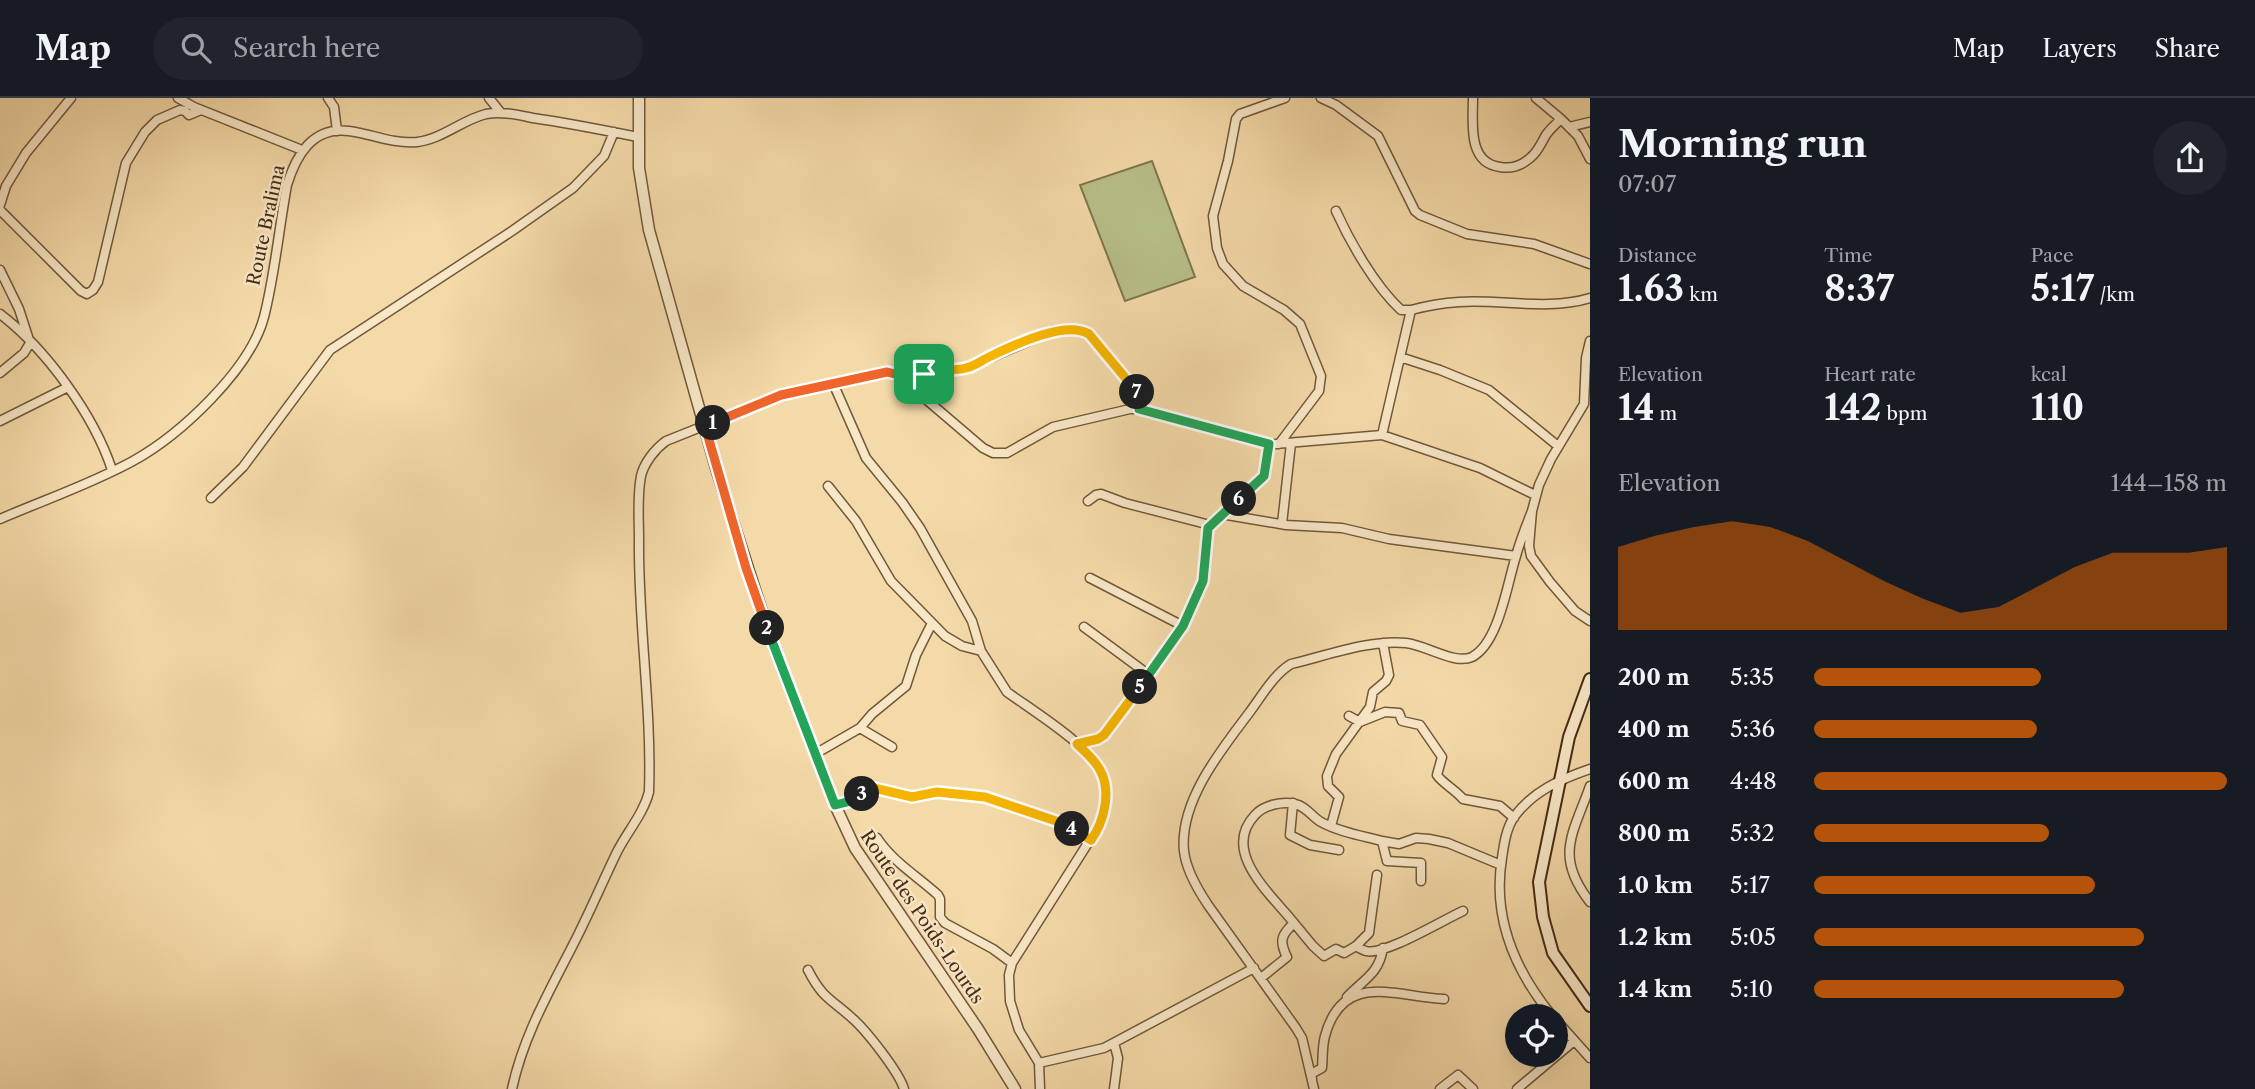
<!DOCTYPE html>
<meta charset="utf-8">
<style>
:root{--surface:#171b24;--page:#20242c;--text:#f1f3f6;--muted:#9ea1a6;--line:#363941;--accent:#b45309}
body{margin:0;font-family:"Libre Caslon Text",serif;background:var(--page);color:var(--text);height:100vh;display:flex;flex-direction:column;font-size:26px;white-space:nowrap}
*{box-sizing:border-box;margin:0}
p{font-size:23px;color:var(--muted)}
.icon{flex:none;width:38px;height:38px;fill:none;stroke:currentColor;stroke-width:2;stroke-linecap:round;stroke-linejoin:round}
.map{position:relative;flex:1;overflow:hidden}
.side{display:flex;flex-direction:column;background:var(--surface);width:665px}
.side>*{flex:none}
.tools{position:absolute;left:1505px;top:906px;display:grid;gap:14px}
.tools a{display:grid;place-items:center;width:63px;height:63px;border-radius:50%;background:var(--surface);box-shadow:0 7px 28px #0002;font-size:35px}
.pin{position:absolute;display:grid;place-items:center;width:60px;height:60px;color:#fff;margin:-30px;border-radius:14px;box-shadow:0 4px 10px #0006}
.km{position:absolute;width:35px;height:35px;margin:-18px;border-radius:50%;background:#222;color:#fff;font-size:19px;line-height:35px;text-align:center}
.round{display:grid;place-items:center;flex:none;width:74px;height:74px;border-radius:37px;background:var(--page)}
.head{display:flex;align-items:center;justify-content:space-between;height:119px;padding:0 28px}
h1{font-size:38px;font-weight:700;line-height:52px}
.metrics{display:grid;grid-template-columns:repeat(3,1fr);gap:10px;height:119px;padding:7px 28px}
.metrics div{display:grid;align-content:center}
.metrics b{font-size:35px;font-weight:700}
.metrics small{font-size:19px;font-weight:400}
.metrics p{font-size:19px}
.chart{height:196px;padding:14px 28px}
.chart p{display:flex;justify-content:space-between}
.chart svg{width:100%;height:126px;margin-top:7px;fill:var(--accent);opacity:.7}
ul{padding:0 28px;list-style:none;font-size:23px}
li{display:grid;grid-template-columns:112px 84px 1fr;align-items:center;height:52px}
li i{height:18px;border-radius:9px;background:var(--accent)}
header{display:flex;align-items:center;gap:42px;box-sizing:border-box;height:98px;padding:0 35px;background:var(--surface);border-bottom:2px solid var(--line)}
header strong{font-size:33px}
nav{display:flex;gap:38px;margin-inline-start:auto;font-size:24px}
.search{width:490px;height:63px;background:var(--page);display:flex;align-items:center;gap:18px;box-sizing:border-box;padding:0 24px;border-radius:38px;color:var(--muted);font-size:26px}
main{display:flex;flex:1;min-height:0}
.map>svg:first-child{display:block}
.green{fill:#b8c08a;stroke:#7f764f;stroke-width:2}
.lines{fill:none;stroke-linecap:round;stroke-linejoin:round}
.minor-casing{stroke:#725839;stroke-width:11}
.tertiary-casing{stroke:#725839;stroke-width:13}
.secondary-casing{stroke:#462c14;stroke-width:14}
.minor{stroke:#f8e7c7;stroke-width:8}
.tertiary{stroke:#f8e7c7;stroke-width:10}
.secondary{stroke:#f8e7c7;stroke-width:10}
.split-1-casing{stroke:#fff;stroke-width:14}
.split-2-casing{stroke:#fff;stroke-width:14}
.split-3-casing{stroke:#fff;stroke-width:14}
.split-4-casing{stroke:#fff;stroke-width:14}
.split-5-casing{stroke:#fff;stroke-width:14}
.split-6-casing{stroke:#fff;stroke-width:14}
.split-7-casing{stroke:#fff;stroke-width:14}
.split-8-casing{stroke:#fff;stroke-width:14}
.split-1{stroke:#f0652b;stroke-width:9}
.split-2{stroke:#f0652b;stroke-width:9}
.split-3{stroke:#22a559;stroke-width:9}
.split-4{stroke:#f5b400;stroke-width:9}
.split-5{stroke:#f5b400;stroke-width:9}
.split-6{stroke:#22a559;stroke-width:9}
.split-7{stroke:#22a559;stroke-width:9}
.split-8{stroke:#f5b400;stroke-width:9}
.labels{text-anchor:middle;stroke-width:5;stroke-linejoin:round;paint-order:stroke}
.street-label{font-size:18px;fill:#462c14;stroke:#f8e7c7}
</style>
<header>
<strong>Map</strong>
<div class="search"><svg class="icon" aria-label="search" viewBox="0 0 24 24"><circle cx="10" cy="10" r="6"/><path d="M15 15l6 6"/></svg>Search here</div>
<nav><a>Map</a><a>Layers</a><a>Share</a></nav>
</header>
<main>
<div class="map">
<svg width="1590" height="991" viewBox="0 0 1590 991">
<rect width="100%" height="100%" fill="#f5daa9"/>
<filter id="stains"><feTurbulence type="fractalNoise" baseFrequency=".00286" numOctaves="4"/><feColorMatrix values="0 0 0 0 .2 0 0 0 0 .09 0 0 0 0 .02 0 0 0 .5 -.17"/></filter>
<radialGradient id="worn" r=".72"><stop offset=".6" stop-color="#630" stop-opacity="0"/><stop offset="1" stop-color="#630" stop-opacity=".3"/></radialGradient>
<!-- green -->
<path class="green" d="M 1152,63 L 1195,179 L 1125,203 L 1080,87 Z"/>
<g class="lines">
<defs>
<path id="minor" d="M 178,0 L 194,9 L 302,52
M 328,0 L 334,9 L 337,33
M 489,0 L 501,15
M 1321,0 L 1336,7 L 1378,38 L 1415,113 L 1420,117 L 1467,136 L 1534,146 L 1590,166
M 1473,0 C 1473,24 1467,65 1500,69 C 1511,71 1521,68 1530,60 C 1538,54 1541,45 1546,37 C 1550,31 1556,26 1561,21 L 1578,38 L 1590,61
M 1536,0 L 1561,21
M 1569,29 L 1590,24
M 0,107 L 6,88 L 26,55 L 71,0
M 0,112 L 81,193 L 87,196 L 93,192 L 98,184 L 126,65 L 145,34 L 157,22 L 180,12 L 185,13 L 189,17 L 201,12
M 1336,113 C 1350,144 1375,188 1401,212 L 1411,212
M 0,172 L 19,211 L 30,245 L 24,255 L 0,275
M 0,216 C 46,251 94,317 112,372
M 1590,243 L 1586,260 L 1584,306 L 1551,361 L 1539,387 L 1532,413 L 1529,448 L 1531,458 L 1550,484 L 1575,513 L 1590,523
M 1400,259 L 1440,272 L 1489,292 L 1558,348
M 895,276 L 920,277 L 931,272 L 965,271 L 1052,233 L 1081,232 L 1089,236 L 1139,296 L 1141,304 L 1139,311
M 833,285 L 866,360 L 902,404 L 920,430 L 972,523 L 981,553 L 1007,594 C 1033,613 1091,648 1103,677 C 1109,691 1105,712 1100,726 L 1012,865 L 1009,877 L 1010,903 L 1019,932 L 1039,965 L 1040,991
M 0,323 L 68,289
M 1382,337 L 1480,370 L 1535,397
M 1275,346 L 1382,337 L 1411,212 C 1426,208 1443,205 1459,204 C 1502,201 1547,213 1590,200
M 1279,346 L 1319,293 L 1321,278 L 1300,226 L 1284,212 L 1243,188 L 1223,166 L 1217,150 L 1213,118 L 1228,63 L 1236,21 L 1240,16 L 1285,0
M 828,388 L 856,423 L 891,483 L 945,538 L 962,548 L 981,553
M 211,400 L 243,369 L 330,252 L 512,133 L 573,90 L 604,58 L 614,34
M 1088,403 L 1096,397 L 1101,396 L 1125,405 L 1210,427
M 1221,416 L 1286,427 L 1342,430 L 1389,441 L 1516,458
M 0,421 C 44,402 91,386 133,363 C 180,337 250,272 264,219 C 275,176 279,130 287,87 C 296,58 312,28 349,33 C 372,36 392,46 417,44 C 442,41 462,22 486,16 C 501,13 518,17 533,20 C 568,25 603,32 638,39
M 1282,426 L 1291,345
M 1090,480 L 1183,528
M 1084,529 L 1149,577
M 1349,618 L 1360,624 L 1385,614 L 1399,615 L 1402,623 L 1420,627 L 1442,659 L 1437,677 C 1442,685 1456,692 1463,701 L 1500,708 L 1514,720
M 860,630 L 872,616 L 906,588 L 916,557 L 932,525
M 815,656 L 860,630 L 892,649
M 1590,688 C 1573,736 1554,758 1590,804
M 1293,705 L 1290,737 L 1310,747 L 1339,752
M 835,707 L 853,702 L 874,690 L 913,699 L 938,694 L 985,699 L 1056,723 L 1091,742
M 1331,728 L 1339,699 L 1328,688 L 1327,678 L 1336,656 L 1370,609 L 1373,594 L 1386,583 L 1389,577 L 1383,545
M 877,740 C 892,763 917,778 938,797 L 940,801 L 940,819 L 945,825 L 993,851 L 1012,865
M 1382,743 L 1399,746 L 1416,740 L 1429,741 L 1448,745 L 1501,767
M 1294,825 L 1313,848 L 1324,858 L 1336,851 L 1344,855 L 1356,848 C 1359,850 1362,852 1366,853 C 1384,858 1443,822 1463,813
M 1356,848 L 1369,835 L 1377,777
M 808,872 C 823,901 830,900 852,920 C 866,932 899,974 904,991
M 1261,880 L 1287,859 C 1279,843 1281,837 1294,825 C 1272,797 1220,754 1255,717 C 1264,707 1282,703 1295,706 C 1306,708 1312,719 1321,724 C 1339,734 1363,738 1382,743 L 1387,763 L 1421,765 L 1421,783
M 1347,899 C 1364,881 1379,876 1383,850
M 1553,919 C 1515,873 1492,820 1502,760 C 1504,746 1506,731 1514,719 C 1533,693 1561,681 1590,671
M 1556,922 L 1590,960
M 1114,945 L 1118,960 L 1114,991
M 1039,965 L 1104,950 L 1254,870
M 1312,981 L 1311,976 L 1322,970 C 1323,959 1322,949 1325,938 C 1343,872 1396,899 1444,901
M 512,991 C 524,935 552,889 577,839 C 591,811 603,783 616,756 C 626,735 643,717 649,694 C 652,610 638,526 639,442 C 639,421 637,398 641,378 C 644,365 655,351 666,343 L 781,297 L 887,274 L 901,280 L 983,350 L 993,355 L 1007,355 L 1053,329 L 1130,311 L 1139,311 L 1269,346 L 1264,378 L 1208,430 L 1203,483 L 1186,522 L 1149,577 L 1103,637 L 1098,641 L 1078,646
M 1314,991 L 1302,940 L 1296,930 L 1208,807 C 1198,792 1186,772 1184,753 C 1179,704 1221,652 1249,615 C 1261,599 1274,576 1291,566 C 1325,558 1371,541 1406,545 C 1426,547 1455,567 1472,559 C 1499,545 1507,486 1516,458 C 1520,443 1526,428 1532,413
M 1440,991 L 1458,977 L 1473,991
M 1517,991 L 1574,943"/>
<path id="tertiary" d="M 639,0 L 639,70 L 649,132 L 716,370 L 770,539 L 835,707 L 855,750 L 978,931 L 1015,991"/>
<path id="secondary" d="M 1590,581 L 1569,639 L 1539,784 L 1543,819 L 1553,855 L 1590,908"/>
</defs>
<!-- minor casing -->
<use href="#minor" class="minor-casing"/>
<!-- tertiary casing -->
<use href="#tertiary" class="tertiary-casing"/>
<!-- secondary casing -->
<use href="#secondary" class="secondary-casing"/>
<!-- minor -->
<use href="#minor" class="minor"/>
<!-- tertiary -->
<use href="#tertiary" class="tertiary"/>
<!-- secondary -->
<use href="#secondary" class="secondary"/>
</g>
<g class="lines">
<defs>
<path id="split-1" d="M 713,325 L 781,297 L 887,274 L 895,276 L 924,276"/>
<path id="split-2" d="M 713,325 L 705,328 L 746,470 L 767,530"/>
<path id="split-3" d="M 767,530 L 835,707 L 851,703 L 862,696"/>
<path id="split-4" d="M 862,696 L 874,690 L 912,699 L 937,694 L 985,699 L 1056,723 L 1072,731"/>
<path id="split-5" d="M 1072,731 L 1091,742 C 1104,724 1112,693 1100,672 C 1095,662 1085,654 1077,646 L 1098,641 L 1104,637 L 1140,589"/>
<path id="split-6" d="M 1140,589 L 1183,528 L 1203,483 L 1208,430 L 1239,401"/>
<path id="split-7" d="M 1137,294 L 1141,300 L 1139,311 L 1269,346 L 1264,378 L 1239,401"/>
<path id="split-8" d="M 924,276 C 937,269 952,274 966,270 C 975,268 982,262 991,258 C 1014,247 1065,222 1089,236 L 1137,294"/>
</defs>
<!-- split-1 casing -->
<use href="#split-1" class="split-1-casing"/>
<!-- split-2 casing -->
<use href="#split-2" class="split-2-casing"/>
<!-- split-3 casing -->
<use href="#split-3" class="split-3-casing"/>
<!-- split-4 casing -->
<use href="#split-4" class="split-4-casing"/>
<!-- split-5 casing -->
<use href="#split-5" class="split-5-casing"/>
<!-- split-6 casing -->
<use href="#split-6" class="split-6-casing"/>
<!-- split-7 casing -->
<use href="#split-7" class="split-7-casing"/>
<!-- split-8 casing -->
<use href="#split-8" class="split-8-casing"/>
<!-- split-1 -->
<use href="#split-1" class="split-1"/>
<!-- split-2 -->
<use href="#split-2" class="split-2"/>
<!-- split-3 -->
<use href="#split-3" class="split-3"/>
<!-- split-4 -->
<use href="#split-4" class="split-4"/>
<!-- split-5 -->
<use href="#split-5" class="split-5"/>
<!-- split-6 -->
<use href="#split-6" class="split-6"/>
<!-- split-7 -->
<use href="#split-7" class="split-7"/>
<!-- split-8 -->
<use href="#split-8" class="split-8"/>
</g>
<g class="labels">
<!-- street labels -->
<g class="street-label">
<text transform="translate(266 127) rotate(-78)" y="6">Route Bralima</text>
<text transform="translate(922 819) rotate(56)" y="6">Route des Poids-Lourds</text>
</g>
</g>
<rect width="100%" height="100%" filter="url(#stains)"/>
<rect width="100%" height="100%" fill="url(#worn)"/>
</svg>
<div class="tools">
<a><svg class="icon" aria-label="locate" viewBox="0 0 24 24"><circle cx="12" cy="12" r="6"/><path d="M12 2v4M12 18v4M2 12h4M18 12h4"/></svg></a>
</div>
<div class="pin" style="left:924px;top:276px;background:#1e9e55"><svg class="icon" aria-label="arrive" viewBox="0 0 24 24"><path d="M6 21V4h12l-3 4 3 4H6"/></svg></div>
<b class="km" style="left:713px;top:325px">1</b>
<b class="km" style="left:767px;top:530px">2</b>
<b class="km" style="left:862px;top:696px">3</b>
<b class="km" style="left:1072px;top:731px">4</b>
<b class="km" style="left:1140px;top:589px">5</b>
<b class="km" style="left:1239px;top:401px">6</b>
<b class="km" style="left:1137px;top:294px">7</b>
</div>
<section class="side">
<div class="head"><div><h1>Morning run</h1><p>07:07</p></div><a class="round"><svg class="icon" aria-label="share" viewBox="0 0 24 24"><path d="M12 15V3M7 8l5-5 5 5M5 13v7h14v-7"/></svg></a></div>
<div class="metrics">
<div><p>Distance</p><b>1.63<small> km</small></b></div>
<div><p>Time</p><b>8:37</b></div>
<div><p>Pace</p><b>5:17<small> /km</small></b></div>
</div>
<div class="metrics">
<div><p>Elevation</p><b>14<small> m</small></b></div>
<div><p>Heart rate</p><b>142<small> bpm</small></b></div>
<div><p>kcal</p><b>110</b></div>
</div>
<div class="chart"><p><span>Elevation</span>144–158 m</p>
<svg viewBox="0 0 160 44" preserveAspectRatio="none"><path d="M0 44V15L10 11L20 8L30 6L40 8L50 13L60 20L70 27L80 33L90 38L100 36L110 29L120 22L130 17L140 17L150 17L160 15V44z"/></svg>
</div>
<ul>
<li><b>200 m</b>5:35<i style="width:55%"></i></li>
<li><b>400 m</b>5:36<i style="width:54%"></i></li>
<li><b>600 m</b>4:48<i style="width:100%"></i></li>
<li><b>800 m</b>5:32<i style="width:57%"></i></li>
<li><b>1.0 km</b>5:17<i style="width:68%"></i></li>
<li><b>1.2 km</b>5:05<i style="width:80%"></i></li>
<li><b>1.4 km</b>5:10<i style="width:75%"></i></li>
</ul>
</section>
</main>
